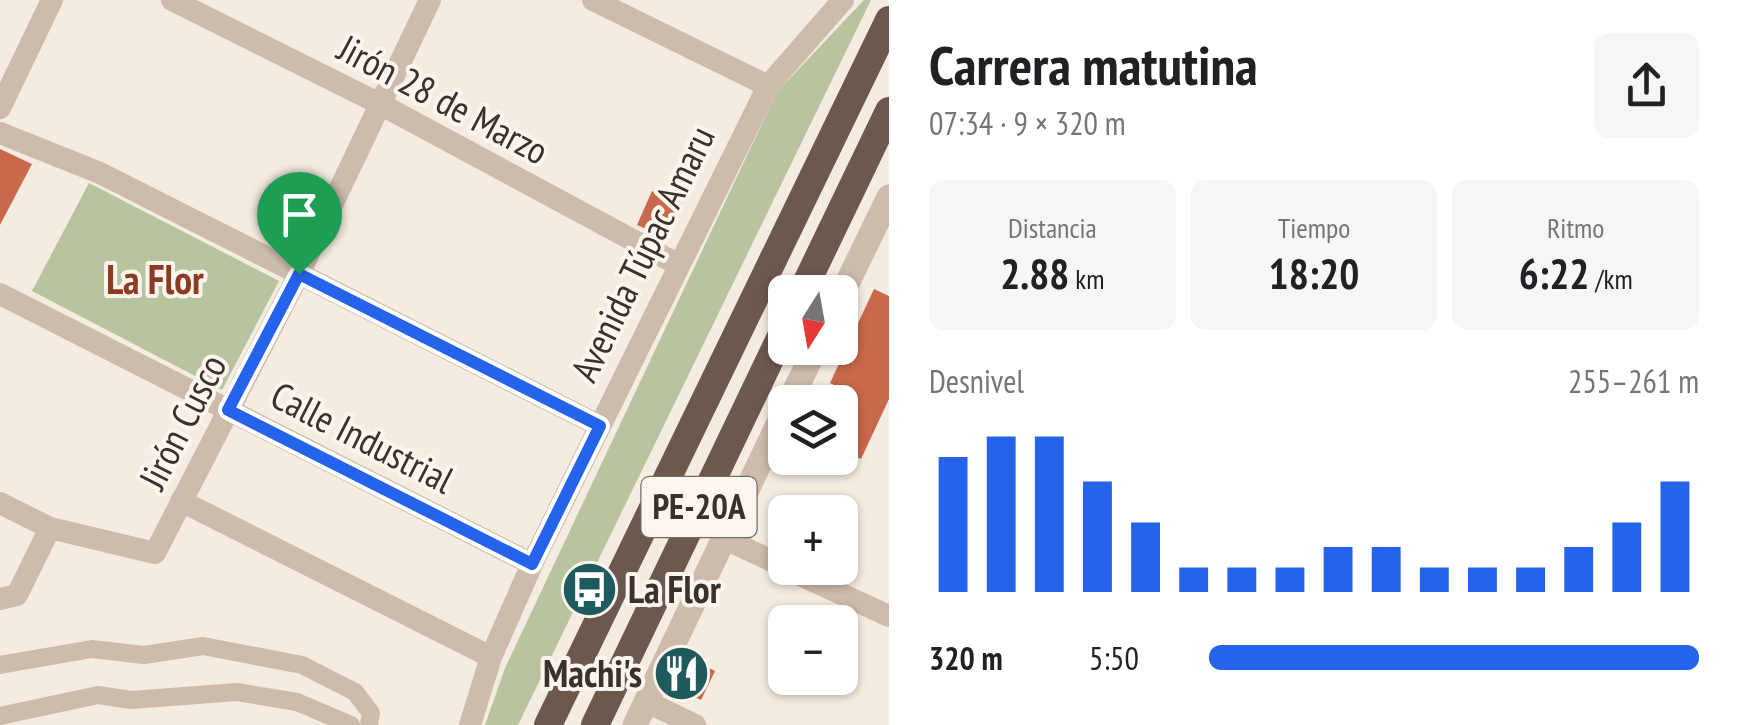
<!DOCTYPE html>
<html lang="es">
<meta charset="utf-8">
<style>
:root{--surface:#fff;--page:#f6f6f6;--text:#202124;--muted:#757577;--accent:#2563eb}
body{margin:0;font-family:"PT Sans Narrow",sans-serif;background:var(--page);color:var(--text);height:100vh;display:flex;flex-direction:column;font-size:38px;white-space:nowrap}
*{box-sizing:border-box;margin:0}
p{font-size:32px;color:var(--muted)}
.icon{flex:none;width:55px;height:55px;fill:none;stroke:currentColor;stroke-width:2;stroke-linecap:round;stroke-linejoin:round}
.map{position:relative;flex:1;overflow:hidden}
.details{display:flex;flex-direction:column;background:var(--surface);width:850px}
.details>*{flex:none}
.needle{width:65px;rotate:191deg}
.controls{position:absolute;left:768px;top:275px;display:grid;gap:20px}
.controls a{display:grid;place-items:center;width:90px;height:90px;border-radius:15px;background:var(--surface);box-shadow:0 2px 8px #0004;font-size:50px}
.pin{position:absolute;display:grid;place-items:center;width:85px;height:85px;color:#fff;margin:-102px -42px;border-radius:50% 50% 50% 0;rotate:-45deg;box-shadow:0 0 10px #0007}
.pin .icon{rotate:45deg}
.round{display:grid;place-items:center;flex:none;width:105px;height:105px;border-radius:15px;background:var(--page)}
.head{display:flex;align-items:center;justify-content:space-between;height:170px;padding:0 40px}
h1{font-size:55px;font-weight:700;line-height:75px}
.metrics{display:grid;grid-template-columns:repeat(3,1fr);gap:15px;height:170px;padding:10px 40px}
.metrics div{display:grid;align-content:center;border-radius:15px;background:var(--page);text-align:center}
.metrics b{font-size:42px;font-weight:700}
.metrics small{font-size:28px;font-weight:400}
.metrics p{font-size:28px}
.chart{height:280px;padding:20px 40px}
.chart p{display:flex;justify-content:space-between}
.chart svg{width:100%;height:180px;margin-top:10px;stroke:var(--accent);stroke-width:6}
ul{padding:0 40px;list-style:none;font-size:32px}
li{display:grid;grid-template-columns:160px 120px 1fr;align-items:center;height:75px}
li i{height:25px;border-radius:12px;background:var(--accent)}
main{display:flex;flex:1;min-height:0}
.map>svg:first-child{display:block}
.green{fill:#b8c4a0}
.building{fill:#c8694b}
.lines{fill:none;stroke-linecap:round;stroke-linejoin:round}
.pedestrian{stroke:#cdbbac;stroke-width:18}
.minor{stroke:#cdbbac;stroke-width:22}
.tertiary{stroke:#cdbbac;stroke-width:25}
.trunk{stroke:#6c584f;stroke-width:28}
.route-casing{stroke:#fff;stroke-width:20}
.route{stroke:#2563eb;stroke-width:12}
.labels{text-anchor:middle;stroke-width:8;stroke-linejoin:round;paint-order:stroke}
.shield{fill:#fbf5ee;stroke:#756b66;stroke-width:2.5}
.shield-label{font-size:35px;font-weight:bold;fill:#3b302b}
.street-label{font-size:38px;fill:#3b302b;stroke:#fbf5ee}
.poi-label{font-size:38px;font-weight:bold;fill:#3b302b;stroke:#fbf5ee;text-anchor:start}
.neighbourhood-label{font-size:40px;font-weight:bold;fill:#8c3b22;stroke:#fbf5ee}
</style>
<main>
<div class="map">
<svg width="889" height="725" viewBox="0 0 889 725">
<rect width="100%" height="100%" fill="#f4ebe1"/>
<!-- green -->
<path class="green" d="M 864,0 L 871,0 L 518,725 L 485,725 L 505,668 L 777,92 Z
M 89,183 L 279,281 L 222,390 L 32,291 Z"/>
<!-- building -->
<path class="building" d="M 0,149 L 32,164 L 0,225 Z
M 652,191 L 682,204 L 667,238 L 637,225 Z
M 874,289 L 889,296 L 889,399 L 861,459 L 840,450 L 840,388 L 830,383 Z
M 686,657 L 715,671 L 701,700 L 678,689 L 676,679 Z"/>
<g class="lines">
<!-- pedestrian -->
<path class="pedestrian" d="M 0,665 L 92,649 L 144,655 L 203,646 L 302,665 L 355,692 L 371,713 L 369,725
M 0,716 L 98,695 L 131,700 L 237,692 L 297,702 L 351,725"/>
<!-- minor -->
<path class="minor" d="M 172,0 L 380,104 L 679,265
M 593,0 L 768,86
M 0,108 L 52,0
M 0,133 L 100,173 L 600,426
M 0,294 L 532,564
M 181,501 L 491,657
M 0,503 L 50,528 L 155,553 L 299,274 L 430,0
M 723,538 L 785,567
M 785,568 L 889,616
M 0,599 L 17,595 L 50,528
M 647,702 L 695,725
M 470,725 L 491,657 L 532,564 L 768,86 L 843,0"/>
<!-- tertiary -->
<path class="tertiary" d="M 840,298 L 889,197
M 789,402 L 816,348
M 635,725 L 785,410"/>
<!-- trunk -->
<path class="trunk" d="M 802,292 L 889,111
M 548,725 L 889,20
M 595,725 L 785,328"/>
</g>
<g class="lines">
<defs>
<path id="route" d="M 299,274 L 600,426 L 532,564 L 228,410 Z"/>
</defs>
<!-- route casing -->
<use href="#route" class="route-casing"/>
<!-- route -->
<use href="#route" class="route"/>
</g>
<!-- icons -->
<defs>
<symbol id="bus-disc" viewBox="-11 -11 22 22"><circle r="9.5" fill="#1f5a5e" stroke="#fbf5ee"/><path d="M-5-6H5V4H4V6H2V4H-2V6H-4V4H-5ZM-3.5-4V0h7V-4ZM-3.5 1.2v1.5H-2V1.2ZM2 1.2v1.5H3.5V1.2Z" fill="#fff"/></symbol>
<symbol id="restaurant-disc" viewBox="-11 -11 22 22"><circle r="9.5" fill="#1f5a5e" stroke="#fbf5ee"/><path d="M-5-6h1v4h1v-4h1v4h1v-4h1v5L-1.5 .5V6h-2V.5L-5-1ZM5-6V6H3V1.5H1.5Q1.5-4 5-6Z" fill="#fff"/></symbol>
</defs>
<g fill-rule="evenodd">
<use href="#bus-disc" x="558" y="558" width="63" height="63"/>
<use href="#restaurant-disc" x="650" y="642" width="63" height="63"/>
</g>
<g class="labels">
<!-- shield labels -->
<rect class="shield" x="641.5" y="477" width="115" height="60" rx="8"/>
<g class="shield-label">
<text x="699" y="519">PE-20A</text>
</g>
<!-- street labels -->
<g class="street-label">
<text transform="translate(443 100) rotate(28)" y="13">Jirón 28 de Marzo</text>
<text transform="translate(643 254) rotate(-64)" y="13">Avenida Túpac Amaru</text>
<text transform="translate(183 422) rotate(-63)" y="13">Jirón Cusco</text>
<text transform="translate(362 438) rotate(27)" y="13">Calle Industrial</text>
</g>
<!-- poi labels -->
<g class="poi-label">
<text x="628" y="603">La Flor</text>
<text x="642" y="687" text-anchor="end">Machi's</text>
</g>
<!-- neighbourhood labels -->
<g class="neighbourhood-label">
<text x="155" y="294">La Flor</text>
</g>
</g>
</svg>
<div class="controls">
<a><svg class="needle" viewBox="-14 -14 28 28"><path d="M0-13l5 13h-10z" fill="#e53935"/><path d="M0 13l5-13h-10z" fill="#757577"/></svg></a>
<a><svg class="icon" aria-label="layers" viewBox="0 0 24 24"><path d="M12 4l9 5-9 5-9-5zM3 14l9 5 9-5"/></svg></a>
<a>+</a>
<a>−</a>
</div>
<div class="pin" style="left:299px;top:274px;background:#1e9e55"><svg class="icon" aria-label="arrive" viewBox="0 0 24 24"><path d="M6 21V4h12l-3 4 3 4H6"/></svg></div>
</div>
<section class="details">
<div class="head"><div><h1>Carrera matutina</h1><p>07:34 · 9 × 320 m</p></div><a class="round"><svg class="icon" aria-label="share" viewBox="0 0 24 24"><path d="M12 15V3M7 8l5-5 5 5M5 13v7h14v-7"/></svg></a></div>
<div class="metrics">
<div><p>Distancia</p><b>2.88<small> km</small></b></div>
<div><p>Tiempo</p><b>18:20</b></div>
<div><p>Ritmo</p><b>6:22<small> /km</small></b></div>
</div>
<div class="chart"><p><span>Desnivel</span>255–261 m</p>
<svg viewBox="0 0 160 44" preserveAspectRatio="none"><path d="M5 44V11M15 44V6M25 44V6M35 44V17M45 44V27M55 44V38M65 44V38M75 44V38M85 44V33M95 44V33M105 44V38M115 44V38M125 44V38M135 44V33M145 44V27M155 44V17"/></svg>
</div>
<ul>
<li><b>320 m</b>5:50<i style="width:100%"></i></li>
</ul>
</section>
</main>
